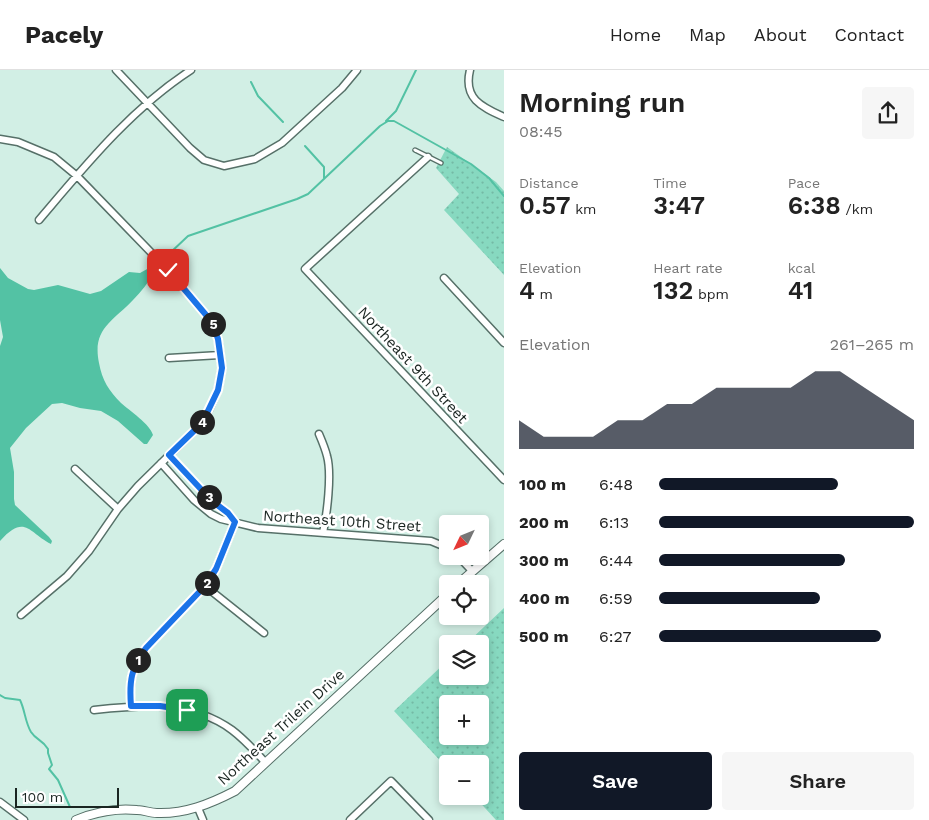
<!DOCTYPE html>
<meta charset="utf-8">
<style>
:root{--surface:#fff;--page:#f6f6f6;--text:#222;--muted:#767676;--line:#e0e0e0;--accent:#111827}
body{margin:0;font-family:"Work Sans",sans-serif;background:var(--page);color:var(--text);height:100vh;display:flex;flex-direction:column;font-size:19px;white-space:nowrap}
*{box-sizing:border-box;margin:0}
p{font-size:16px;color:var(--muted)}
.icon{flex:none;width:28px;height:28px;fill:none;stroke:currentColor;stroke-width:2;stroke-linecap:round;stroke-linejoin:round}
.map{position:relative;flex:1;overflow:hidden}
.drawer{display:flex;flex-direction:column;background:var(--surface);width:425px}
.drawer>*{flex:none}
.needle{width:32px;rotate:227deg}
.fabs{position:absolute;left:439px;top:445px;display:grid;gap:10px}
.fabs a{display:grid;place-items:center;width:50px;height:50px;border-radius:5px;background:var(--surface);box-shadow:0 2px 8px #0003;font-size:25px}
.scale{position:absolute;left:15px;bottom:12px;width:104px;box-sizing:border-box;padding-left:5px;border:2px solid #1a2521;border-top:0;font-size:14px;line-height:18px;white-space:nowrap;color:#1a2521;-webkit-text-stroke:4px #fff;paint-order:stroke}
.pin{position:absolute;display:grid;place-items:center;width:42px;height:42px;color:#fff;margin:-21px;border-radius:10px;box-shadow:0 2px 8px #0006}
.km{position:absolute;width:25px;height:25px;margin:-12px;border-radius:50%;background:#222;color:#fff;font-size:14px;line-height:25px;text-align:center}
.round{display:grid;place-items:center;flex:none;width:52px;height:52px;border-radius:5px;background:var(--page)}
.overview{display:flex;align-items:center;justify-content:space-between;height:85px;padding:0 15px}
h1{font-size:28px;font-weight:600;line-height:38px}
.figures{display:grid;grid-template-columns:repeat(3,1fr);gap:8px;height:85px;padding:5px 15px}
.figures div{display:grid;align-content:center}
.figures b{font-size:25px;font-weight:600}
.figures small{font-size:14px;font-weight:400}
.figures p{font-size:14px}
.chart{height:140px;padding:10px 15px}
.chart p{display:flex;justify-content:space-between}
.chart svg{width:100%;height:90px;margin-top:5px;fill:var(--accent);opacity:.7}
.action{display:flex;gap:10px;margin-top:auto;padding:10px 15px}
.action a{flex:1;height:58px;border-radius:5px;background:var(--accent);color:#fff;font-size:20px;font-weight:600;line-height:58px;text-align:center}
.action a+a{background:var(--page);color:var(--text)}
ul{padding:0 15px;list-style:none;font-size:16px}
li{display:grid;grid-template-columns:80px 60px 1fr;align-items:center;height:38px}
li i{height:12px;border-radius:6px;background:var(--accent)}
header{display:flex;align-items:center;gap:30px;box-sizing:border-box;height:70px;padding:0 25px;background:var(--surface);border-bottom:1px solid var(--line)}
header strong{font-size:24px}
nav{display:flex;gap:28px;margin-inline-start:auto;font-size:18px}
main{display:flex;flex:1;min-height:0}
.map>svg:first-child{display:block}
.green{fill:url(#green-dots);fill-rule:evenodd}
.water{fill:#53c2a4}
.lines{fill:none;stroke-linecap:round;stroke-linejoin:round}
.stream{stroke:#53c2a4;stroke-width:2}
.service-casing{stroke:#567068;stroke-width:5.5}
.minor-casing{stroke:#567068;stroke-width:9}
.tertiary-casing{stroke:#567068;stroke-width:10}
.service{stroke:#fff;stroke-width:3}
.minor{stroke:#fff;stroke-width:6}
.tertiary{stroke:#fff;stroke-width:8}
.route-casing{stroke:#fff;stroke-width:10}
.route{stroke:#1a73e8;stroke-width:6}
.labels{text-anchor:middle;stroke-width:5;stroke-linejoin:round;paint-order:stroke}
.street-label{font-size:15px;fill:#1a2521;stroke:#fff}
</style>
<header>
<strong>Pacely</strong>
<nav><a>Home</a><a>Map</a><a>About</a><a>Contact</a></nav>
</header>
<main>
<div class="map">
<svg width="504" height="750" viewBox="0 0 504 750">
<defs>
<pattern id="green-dots" width="8" height="8" patternUnits="userSpaceOnUse" patternTransform="scale(1.25)"><rect width="8" height="8" fill="#87d9c0"/><path d="M2 2h.1M6 6h.1" fill="none" stroke="#74baa5" stroke-width="1.8" stroke-linecap="round"/></pattern>
</defs>
<rect width="100%" height="100%" fill="#d2efe5"/>
<!-- green -->
<path class="green" d="M 447,77 L 496,112 L 504,121 L 504,205 L 444,140 L 459,124 L 436,98 Z
M 504,538 L 504,750 L 496,750 L 474,726 L 480,726 L 480,694 L 448,694 L 447,698 L 394,641 L 447,591 L 448,606 L 480,606 L 480,574 L 466,574 ZM 448,634 L 480,634 L 480,666 L 448,666 Z"/>
<!-- water -->
<path class="water" d="M 0,198 L 8,208 L 28,219 L 34,220 L 58,215 L 90,224 L 101,221 L 129,202 L 140,203 L 149,198 L 154,203 C 148,213 141,222 133,230 C 112,252 92,259 99,293 C 102,310 109,321 121,333 C 130,341 150,354 153,365 L 147,374 L 144,374 L 118,351 L 101,341 L 80,338 L 62,333 L 52,334 L 26,358 L 10,378 L 14,402 L 14,429 L 15,435 L 49,467 L 52,471 L 51,474 C 29,463 25,443 0,471 L 0,276 L 3,267 L 0,250 Z"/>
<g class="lines">
<!-- stream -->
<path class="stream" d="M 251,12 L 258,26 L 283,52
M 386,51 L 396,41 L 416,0
M 305,76 L 324,97 L 324,108
M 170,183 L 188,166 L 297,129 L 308,124 L 380,56 L 388,51 L 394,51 L 471,94 L 489,108 L 504,126
M 0,625 L 5,628 L 20,630 C 25,640 25,652 31,662 C 37,671 42,669 48,679 L 48,683 L 52,695 L 49,699 L 58,710 L 70,737"/>
<defs>
<path id="service" d="M 415,80 L 441,93"/>
<path id="minor" d="M 116,0 L 190,78 L 204,90 L 224,96 L 255,89 L 282,73 L 342,18 L 357,0
M 470,0 C 463,29 482,37 504,47
M 0,69 L 18,72 L 54,87 L 77,106 L 168,200 L 212,252 L 218,269 L 222,298 L 218,320 L 209,340 L 200,355 L 138,416 L 118,439 L 89,481 L 67,506 L 21,545
M 428,87 L 305,199 L 504,410
M 39,150 C 85,96 131,39 191,0
M 444,208 L 504,273
M 169,288 L 220,285
M 319,364 C 322,371 325,378 327,386 C 332,404 327,444 323,463
M 169,385 L 212,431 L 228,443 L 235,452
M 161,393 L 194,430 L 211,444 L 221,449 L 258,458 L 431,471 L 448,478
M 75,399 L 118,439
M 458,486 L 472,501
M 205,516 L 264,563
M 131,636 C 129,611 131,598 146,578 L 205,516 L 216,499 L 235,452
M 94,640 C 141,635 191,630 232,660 C 244,669 255,681 265,692
M 0,732 L 24,750
M 198,738 L 203,750
M 350,750 L 391,711 L 429,750"/>
<path id="tertiary" d="M 458,514 L 504,474
M 76,750 C 95,742 117,738 137,740 C 144,740 150,743 157,743 C 185,744 210,734 235,721 L 448,524"/>
</defs>
<!-- service casing -->
<use href="#service" class="service-casing"/>
<!-- minor casing -->
<use href="#minor" class="minor-casing"/>
<!-- tertiary casing -->
<use href="#tertiary" class="tertiary-casing"/>
<!-- service -->
<use href="#service" class="service"/>
<!-- minor -->
<use href="#minor" class="minor"/>
<!-- tertiary -->
<use href="#tertiary" class="tertiary"/>
</g>
<g class="lines">
<defs>
<path id="route" d="M 168,200 L 212,252 L 218,269 L 222,298 L 218,320 L 206,345 L 200,355 L 169,385 L 212,431 L 228,443 L 235,452 L 216,499 L 205,516 L 146,578 C 131,598 129,611 131,636 L 160,636 L 187,640"/>
</defs>
<!-- route casing -->
<use href="#route" class="route-casing"/>
<!-- route -->
<use href="#route" class="route"/>
</g>
<g class="labels">
<!-- street labels -->
<g class="street-label">
<text transform="translate(413 295) rotate(47)" y="5">Northeast 9th Street</text>
<text transform="translate(342 451) rotate(4)" y="5">Northeast 10th Street</text>
<text transform="translate(281 657) rotate(-42)" y="5">Northeast Trilein Drive</text>
</g>
</g>
</svg>
<div class="fabs">
<a><svg class="needle" viewBox="-14 -14 28 28"><path d="M0-13l5 13h-10z" fill="#e53935"/><path d="M0 13l5-13h-10z" fill="#767676"/></svg></a>
<a><svg class="icon" aria-label="locate" viewBox="0 0 24 24"><circle cx="12" cy="12" r="6"/><path d="M12 2v4M12 18v4M2 12h4M18 12h4"/></svg></a>
<a><svg class="icon" aria-label="layers" viewBox="0 0 24 24"><path d="M12 4l9 5-9 5-9-5zM3 14l9 5 9-5"/></svg></a>
<a>+</a>
<a>−</a>
</div>
<div class="scale">100 m</div>
<div class="pin" style="left:187px;top:640px;background:#1e9e55"><svg class="icon" aria-label="arrive" viewBox="0 0 24 24"><path d="M6 21V4h12l-3 4 3 4H6"/></svg></div>
<div class="pin" style="left:168px;top:200px;background:#d93025"><svg class="icon" aria-label="check" viewBox="0 0 24 24"><path d="M5 12l5 5 9-10"/></svg></div>
<b class="km" style="left:138px;top:590px">1</b>
<b class="km" style="left:207px;top:513px">2</b>
<b class="km" style="left:209px;top:427px">3</b>
<b class="km" style="left:202px;top:352px">4</b>
<b class="km" style="left:213px;top:254px">5</b>
</div>
<section class="drawer">
<div class="overview"><div><h1>Morning run</h1><p>08:45</p></div><a class="round"><svg class="icon" aria-label="share" viewBox="0 0 24 24"><path d="M12 15V3M7 8l5-5 5 5M5 13v7h14v-7"/></svg></a></div>
<div class="figures">
<div><p>Distance</p><b>0.57<small> km</small></b></div>
<div><p>Time</p><b>3:47</b></div>
<div><p>Pace</p><b>6:38<small> /km</small></b></div>
</div>
<div class="figures">
<div><p>Elevation</p><b>4<small> m</small></b></div>
<div><p>Heart rate</p><b>132<small> bpm</small></b></div>
<div><p>kcal</p><b>41</b></div>
</div>
<div class="chart"><p><span>Elevation</span>261–265 m</p>
<svg viewBox="0 0 160 44" preserveAspectRatio="none"><path d="M0 44V30L10 38L20 38L30 38L40 30L50 30L60 22L70 22L80 14L90 14L100 14L110 14L120 6L130 6L140 14L150 22L160 30V44z"/></svg>
</div>
<ul>
<li><b>100 m</b>6:48<i style="width:70%"></i></li>
<li><b>200 m</b>6:13<i style="width:100%"></i></li>
<li><b>300 m</b>6:44<i style="width:73%"></i></li>
<li><b>400 m</b>6:59<i style="width:63%"></i></li>
<li><b>500 m</b>6:27<i style="width:87%"></i></li>
</ul>
<div class="action"><a>Save</a><a>Share</a></div>
</section>
</main>
